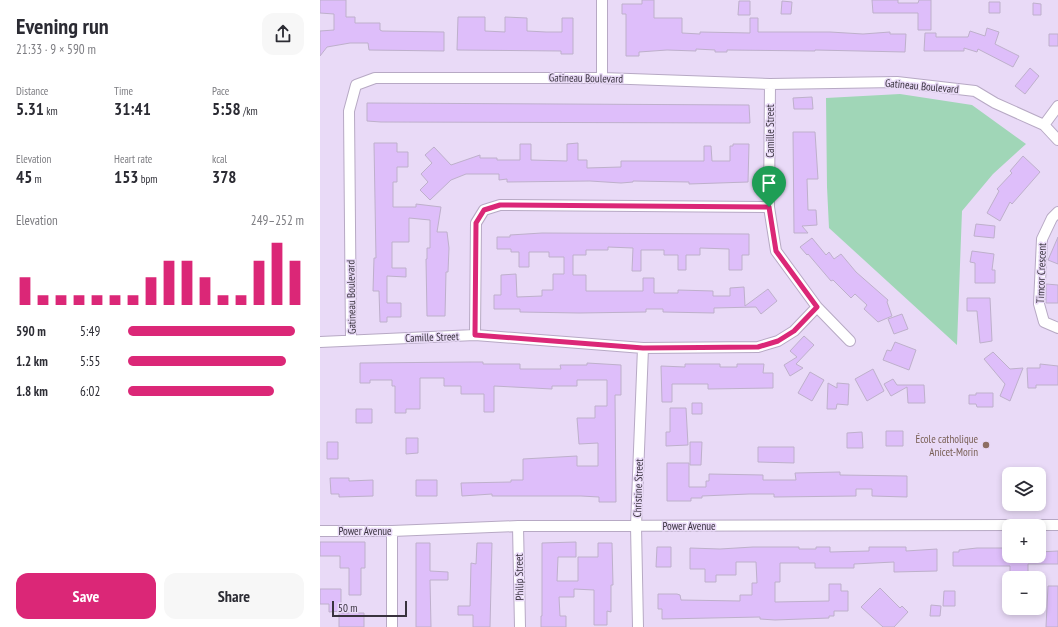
<!DOCTYPE html>
<meta charset="utf-8">
<style>
:root{--surface:#fff;--page:#f7f7f7;--text:#2b2b33;--muted:#7c7c81;--accent:#db2777}
body{margin:0;font-family:"PT Sans Narrow",sans-serif;background:var(--page);color:var(--text);height:100vh;display:flex;flex-direction:column;font-size:15px;white-space:nowrap}
*{box-sizing:border-box;margin:0}
p{font-size:13px;color:var(--muted)}
.icon{flex:none;width:22px;height:22px;fill:none;stroke:currentColor;stroke-width:2;stroke-linecap:round;stroke-linejoin:round}
.map{position:relative;flex:1;overflow:hidden}
.sheet{display:flex;flex-direction:column;background:var(--surface);width:320px}
.sheet>*{flex:none}
.tools{position:absolute;left:682px;top:467px;display:grid;gap:8px}
.tools a{display:grid;place-items:center;width:44px;height:44px;border-radius:8px;background:var(--surface);box-shadow:0 2px 6px #0003;font-size:20px}
.scale{position:absolute;left:12px;bottom:10px;width:75px;box-sizing:border-box;padding-left:4px;border:2px solid #39333e;border-top:0;font-size:11px;line-height:14px;white-space:nowrap;color:#39333e;-webkit-text-stroke:3px #e9daf7;paint-order:stroke}
.pin{position:absolute;display:grid;place-items:center;width:34px;height:34px;color:#fff;margin:-41px -17px;border-radius:50% 50% 50% 0;rotate:-45deg;box-shadow:0 0 4px #0007}
.pin .icon{rotate:45deg}
.round{display:grid;place-items:center;flex:none;width:42px;height:42px;border-radius:12px;background:var(--page)}
.headline{display:flex;align-items:center;justify-content:space-between;height:68px;padding:0 16px}
h1{font-size:22px;font-weight:800;line-height:30px}
.stats{display:grid;grid-template-columns:repeat(3,1fr);gap:6px;height:68px;padding:4px 16px}
.stats div{display:grid;align-content:center}
.stats b{font-size:17px;font-weight:800}
.stats small{font-size:11px;font-weight:400}
.stats p{font-size:11px}
.chart{height:112px;padding:8px 16px}
.chart p{display:flex;justify-content:space-between}
.chart svg{width:100%;height:72px;margin-top:4px;stroke:var(--accent);stroke-width:6}
.primary-button{display:flex;gap:8px;margin-top:auto;padding:8px 16px}
.primary-button a{flex:1;height:46px;border-radius:12px;background:var(--accent);color:#fff;font-size:16px;font-weight:800;line-height:46px;text-align:center}
.primary-button a+a{background:var(--page);color:var(--text)}
ul{padding:0 16px;list-style:none;font-size:13px}
li{display:grid;grid-template-columns:64px 48px 1fr;align-items:center;height:30px}
li i{height:10px;border-radius:5px;background:var(--accent)}
main{display:flex;flex:1;min-height:0}
.map>svg:first-child{display:block}
.green{fill:#a0d6b7}
.building{fill:#debefa;stroke:#beb0cb}
.lines{fill:none;stroke-linecap:round;stroke-linejoin:round}
.street-casing{stroke:#b7a9c4;stroke-width:12}
.street{stroke:#fff;stroke-width:10}
.route-casing{stroke:#fff;stroke-width:8}
.route{stroke:#db2777;stroke-width:5}
.education-dot{fill:#8d6e63;stroke:#e9daf7;stroke-width:1.5}
.labels{text-anchor:middle;stroke-width:3;stroke-linejoin:round;paint-order:stroke}
.street-label{font-size:11px;fill:#39333e;stroke:#e9daf7}
.education-label{font-size:11px;fill:#785e54;stroke:#e9daf7;text-anchor:end}
</style>
<main>
<section class="sheet">
<div class="headline"><div><h1>Evening run</h1><p>21:33 · 9 × 590 m</p></div><a class="round"><svg class="icon" aria-label="share" viewBox="0 0 24 24"><path d="M12 15V3M7 8l5-5 5 5M5 13v7h14v-7"/></svg></a></div>
<div class="stats">
<div><p>Distance</p><b>5.31<small> km</small></b></div>
<div><p>Time</p><b>31:41</b></div>
<div><p>Pace</p><b>5:58<small> /km</small></b></div>
</div>
<div class="stats">
<div><p>Elevation</p><b>45<small> m</small></b></div>
<div><p>Heart rate</p><b>153<small> bpm</small></b></div>
<div><p>kcal</p><b>378</b></div>
</div>
<div class="chart"><p><span>Elevation</span>249–252 m</p>
<svg viewBox="0 0 160 44" preserveAspectRatio="none"><path d="M5 44V27M15 44V38M25 44V38M35 44V38M45 44V38M55 44V38M65 44V38M75 44V27M85 44V17M95 44V17M105 44V27M115 44V38M125 44V38M135 44V17M145 44V6M155 44V17"/></svg>
</div>
<ul>
<li><b>590 m</b>5:49<i style="width:95%"></i></li>
<li><b>1.2 km</b>5:55<i style="width:90%"></i></li>
<li><b>1.8 km</b>6:02<i style="width:83%"></i></li>
</ul>
<div class="primary-button"><a>Save</a><a>Share</a></div>
</section>
<div class="map">
<svg width="738" height="627" viewBox="0 0 738 627">
<rect width="100%" height="100%" fill="#e9daf7"/>
<!-- green -->
<path class="green" d="M 580,94 L 652,105 L 706,144 L 673,174 L 642,211 L 637,345 L 509,228 L 507,187 L 506,98 Z"/>
<!-- building -->
<path class="building" d="M 0,0 L 26,0 L 26,17 L 35,17 L 35,23 L 60,23 L 60,30 L 62,31 L 124,32 L 124,51 L 49,50 L 48,43 L 30,43 L 7,47 L 0,56 L 0,31 L 14,30 L 14,14 L 0,13 Z
M 322,0 L 334,0 L 334,18 L 362,18 L 362,33 L 380,34 L 380,32 L 430,33 L 430,18 L 438,18 L 438,32 L 510,32 L 543,34 L 570,32 L 570,34 L 586,34 L 585,52 L 495,50 L 495,51 L 407,50 L 407,52 L 395,52 L 395,50 L 376,49 L 376,51 L 347,50 L 319,52 L 319,56 L 306,56 L 306,14 L 302,14 L 302,4 L 322,4 Z
M 552,0 L 578,0 L 578,3 L 598,3 L 599,0 L 611,0 L 611,30 L 598,30 L 598,13 L 553,13 Z
M 419,1 L 430,1 L 430,15 L 418,15 Z
M 462,1 L 472,2 L 471,14 L 461,14 Z
M 669,2 L 680,2 L 680,13 L 669,13 Z
M 713,3 L 721,4 L 721,15 L 713,15 Z
M 138,17 L 165,17 L 165,31 L 185,32 L 185,17 L 207,18 L 207,31 L 226,32 L 242,32 L 242,18 L 253,18 L 253,54 L 241,54 L 241,51 L 137,50 Z
M 667,28 L 679,32 L 675,44 L 699,56 L 693,67 L 658,49 L 657,52 L 644,48 L 644,51 L 604,51 L 605,33 L 616,33 L 616,37 L 648,37 L 650,31 L 665,36 Z
M 729,34 L 738,34 L 738,46 L 729,46 Z
M 710,68 L 719,76 L 705,94 L 695,86 Z
M 492,97 L 493,109 L 474,109 L 473,98 Z
M 47,103 L 429,105 L 430,123 L 61,122 L 47,121 Z
M 473,132 L 495,132 L 498,179 L 487,179 L 488,210 L 496,210 L 497,225 L 482,226 L 488,233 L 474,233 Z
M 54,143 L 77,143 L 77,152 L 88,152 L 88,167 L 77,167 L 77,182 L 73,182 L 73,207 L 96,207 L 96,204 L 121,207 L 117,232 L 127,232 L 129,248 L 128,272 L 126,272 L 125,316 L 107,316 L 106,259 L 107,259 L 107,248 L 110,248 L 110,220 L 89,218 L 89,242 L 72,242 L 72,268 L 86,268 L 86,277 L 67,276 L 67,303 L 81,303 L 81,317 L 67,317 L 67,322 L 60,322 L 59,291 L 53,291 L 54,258 L 56,258 Z
M 258,143 L 258,160 L 267,160 L 267,168 L 301,167 L 301,161 L 384,161 L 384,146 L 391,146 L 392,161 L 410,161 L 410,146 L 413,146 L 413,144 L 429,144 L 428,182 L 369,184 L 369,182 L 313,181 L 313,182 L 301,183 L 270,181 L 187,182 L 187,179 L 179,180 L 179,174 L 146,174 L 131,180 L 110,200 L 100,190 L 108,182 L 101,174 L 112,163 L 105,155 L 114,147 L 131,165 L 160,155 L 160,158 L 177,158 L 177,160 L 200,160 L 200,144 L 211,144 L 211,160 L 247,161 L 247,144 Z
M 703,156 L 720,172 L 692,204 L 690,202 L 680,221 L 667,213 L 679,191 L 677,189 L 692,173 L 690,171 Z
M 656,224 L 675,226 L 674,238 L 654,236 Z
M 222,233 L 429,234 L 429,255 L 422,255 L 422,270 L 409,270 L 409,249 L 380,248 L 380,255 L 366,255 L 366,270 L 358,270 L 358,255 L 344,255 L 344,250 L 321,250 L 321,271 L 312,271 L 313,248 L 288,247 L 288,250 L 266,250 L 266,255 L 253,255 L 253,275 L 266,275 L 266,291 L 323,291 L 323,278 L 334,278 L 334,293 L 358,293 L 358,290 L 393,291 L 393,296 L 410,296 L 410,288 L 424,287 L 425,306 L 448,289 L 457,301 L 441,314 L 436,307 L 394,308 L 394,313 L 343,312 L 343,309 L 326,309 L 326,312 L 259,313 L 200,312 L 200,309 L 174,309 L 174,295 L 181,295 L 181,275 L 196,274 L 197,297 L 222,296 L 222,290 L 233,290 L 233,274 L 244,274 L 244,257 L 229,257 L 229,252 L 209,252 L 209,267 L 199,267 L 199,252 L 191,252 L 191,249 L 177,249 L 177,237 L 190,237 L 190,235 Z
M 738,237 L 738,264 L 728,260 Z
M 492,238 L 506,255 L 509,252 L 514,259 L 521,254 L 536,272 L 568,300 L 567,302 L 572,316 L 558,322 L 544,309 L 547,305 L 535,294 L 531,298 L 513,280 L 511,281 L 488,254 L 487,255 L 480,247 Z
M 652,251 L 674,254 L 672,270 L 675,270 L 675,283 L 655,283 L 655,263 L 650,262 Z
M 726,284 L 738,285 L 738,303 L 726,303 Z
M 647,298 L 670,298 L 672,341 L 660,343 L 657,311 L 647,311 Z
M 582,314 L 588,329 L 574,334 L 568,319 Z
M 484,336 L 494,345 L 476,364 L 483,368 L 470,376 L 464,365 L 477,357 L 470,351 Z
M 575,342 L 596,350 L 589,370 L 563,360 L 567,350 L 571,351 Z
M 673,352 L 690,369 L 703,368 L 690,401 L 680,396 L 685,384 L 664,359 Z
M 151,362 L 163,362 L 163,364 L 200,364 L 200,369 L 241,369 L 240,365 L 267,365 L 267,363 L 301,365 L 301,395 L 295,395 L 296,502 L 279,502 L 279,497 L 261,496 L 172,496 L 172,494 L 142,496 L 141,483 L 191,482 L 191,480 L 203,480 L 203,459 L 257,456 L 257,466 L 278,466 L 278,443 L 259,444 L 257,418 L 275,418 L 275,406 L 287,406 L 287,380 L 257,380 L 257,386 L 232,386 L 232,389 L 174,386 L 174,412 L 164,412 L 164,394 L 141,394 L 141,386 L 124,386 L 124,378 L 100,378 L 100,409 L 86,409 L 86,413 L 75,413 L 75,386 L 72,386 L 72,380 L 50,380 L 50,383 L 40,383 L 40,363 Z
M 365,364 L 400,364 L 400,367 L 417,367 L 417,364 L 444,364 L 443,373 L 453,373 L 453,388 L 388,389 L 388,384 L 352,384 L 352,402 L 342,402 L 341,366 L 365,367 Z
M 720,364 L 738,366 L 738,385 L 716,385 L 716,388 L 708,388 L 707,368 L 720,368 Z
M 553,369 L 564,391 L 547,401 L 535,379 Z
M 490,372 L 504,380 L 492,401 L 478,393 Z
M 573,379 L 577,385 L 604,385 L 605,403 L 588,403 L 587,387 L 571,396 L 564,384 Z
M 508,383 L 517,388 L 517,383 L 529,384 L 528,405 L 517,404 L 516,409 L 507,409 Z
M 656,393 L 673,393 L 673,407 L 657,407 L 656,404 L 649,404 L 649,395 L 656,395 Z
M 372,403 L 382,403 L 382,414 L 372,414 Z
M 350,408 L 366,408 L 368,445 L 346,446 L 346,432 L 350,432 Z
M 36,409 L 52,409 L 52,423 L 36,423 Z
M 566,431 L 583,431 L 583,446 L 566,446 Z
M 542,432 L 543,448 L 527,448 L 527,433 Z
M 86,438 L 98,438 L 98,453 L 86,454 Z
M 7,442 L 18,442 L 18,459 L 7,459 Z
M 370,442 L 382,442 L 381,465 L 370,465 Z
M 438,447 L 474,447 L 474,463 L 438,462 Z
M 347,463 L 369,463 L 369,487 L 386,487 L 386,481 L 389,481 L 389,474 L 443,475 L 443,480 L 476,480 L 475,473 L 520,472 L 520,475 L 587,476 L 587,497 L 552,496 L 552,489 L 536,489 L 536,496 L 454,497 L 454,494 L 429,494 L 382,496 L 382,498 L 371,498 L 371,501 L 347,501 Z
M 10,478 L 29,478 L 29,481 L 53,480 L 53,496 L 19,497 L 19,494 L 11,494 Z
M 96,480 L 117,480 L 117,496 L 96,496 Z
M 0,542 L 45,542 L 45,568 L 41,568 L 41,595 L 29,595 L 29,568 L 20,568 L 20,556 L 0,556 Z
M 256,542 L 256,557 L 238,557 L 237,581 L 258,581 L 258,557 L 278,557 L 278,543 L 292,543 L 293,585 L 291,585 L 291,612 L 287,611 L 287,625 L 274,625 L 274,590 L 254,589 L 254,597 L 239,597 L 240,616 L 246,616 L 246,627 L 221,627 L 221,616 L 222,616 L 222,543 Z
M 96,543 L 110,543 L 110,571 L 128,572 L 128,580 L 110,580 L 111,627 L 96,627 Z
M 157,543 L 172,543 L 170,627 L 153,627 L 153,615 L 138,615 L 138,606 L 150,606 L 151,563 L 156,564 Z
M 337,547 L 351,547 L 351,567 L 336,567 Z
M 433,547 L 479,547 L 479,549 L 496,549 L 496,547 L 510,547 L 510,552 L 549,551 L 549,547 L 586,547 L 586,551 L 617,549 L 617,571 L 574,572 L 574,562 L 534,564 L 534,568 L 495,568 L 495,563 L 460,563 L 460,582 L 455,582 L 455,602 L 509,601 L 509,584 L 521,584 L 521,591 L 528,591 L 528,611 L 514,611 L 514,616 L 509,616 L 509,618 L 455,620 L 440,619 L 440,617 L 342,619 L 342,609 L 338,609 L 338,594 L 357,594 L 360,595 L 361,600 L 420,601 L 420,595 L 432,595 L 432,583 L 437,583 L 436,562 L 416,562 L 416,575 L 396,575 L 396,582 L 385,582 L 385,569 L 370,569 L 370,548 L 400,549 Z
M 657,548 L 688,548 L 688,556 L 719,556 L 719,552 L 738,551 L 738,564 L 708,564 L 708,578 L 690,578 L 690,566 L 633,566 L 633,552 L 639,552 L 639,550 Z
M 728,586 L 738,586 L 738,627 L 726,627 Z
M 560,588 L 580,608 L 582,606 L 588,612 L 574,627 L 563,627 L 541,607 Z
M 0,589 L 21,589 L 21,611 L 9,612 L 9,604 L 0,604 Z
M 624,591 L 635,591 L 635,606 L 623,606 Z
M 611,605 L 621,606 L 620,616 L 610,616 Z
M 19,613 L 44,613 L 44,627 L 19,627 Z"/>
<g class="lines">
<defs>
<path id="street" d="M 282,0 L 282,78
M 450,84 L 449,207 L 456,251 L 497,307 L 530,341
M 724,125 L 738,106
M 738,212 L 732,218 L 722,239 L 719,304 L 724,322 L 738,328
M 155,335 L 156,223 L 164,210 L 180,205 L 449,207
M 31,340 L 29,111 L 36,85 L 55,78 L 282,78 L 450,84 L 577,82 L 655,91 L 675,103 L 724,125 L 738,140
M 0,342 L 155,335 L 323,348 L 438,347 L 458,341 L 474,331 L 497,307
M 198,526 L 200,627
M 0,531 L 72,531 L 198,526 L 738,525
M 72,531 L 72,627
M 318,627 L 316,526 L 323,348"/>
</defs>
<!-- street casing -->
<use href="#street" class="street-casing"/>
<!-- street -->
<use href="#street" class="street"/>
</g>
<g class="lines">
<defs>
<path id="route" d="M 180,205 L 449,207 L 456,251 L 497,307 L 474,331 L 458,341 L 438,347 L 323,348 L 155,335 L 156,223 L 164,210 Z"/>
</defs>
<!-- route casing -->
<use href="#route" class="route-casing"/>
<!-- route -->
<use href="#route" class="route"/>
</g>
<!-- markers -->
<circle class="education-dot" cx="666" cy="445" r="4"/>
<g class="labels">
<!-- street labels -->
<g class="street-label">
<text transform="translate(266 78) rotate(1)" y="4">Gatineau Boulevard</text>
<text transform="translate(602 86) rotate(5)" y="4">Gatineau Boulevard</text>
<text transform="translate(450 131) rotate(-90)" y="4">Camille Street</text>
<text transform="translate(721 273) rotate(-88)" y="4">Timcor Crescent</text>
<text transform="translate(31 297) rotate(-91)" y="4">Gatineau Boulevard</text>
<text transform="translate(112 337) rotate(-2)" y="4">Camille Street</text>
<text transform="translate(318 488) rotate(-88)" y="4">Christine Street</text>
<text x="369" y="530">Power Avenue</text>
<text x="45" y="535">Power Avenue</text>
<text transform="translate(199 577) rotate(-91)" y="4">Philip Street</text>
</g>
<!-- education labels -->
<g class="education-label">
<text x="658" y="443">École catholique<tspan x="658" dy="13">Anicet-Morin</tspan></text>
</g>
</g>
</svg>
<div class="tools">
<a><svg class="icon" aria-label="layers" viewBox="0 0 24 24"><path d="M12 4l9 5-9 5-9-5zM3 14l9 5 9-5"/></svg></a>
<a>+</a>
<a>−</a>
</div>
<div class="scale">50 m</div>
<div class="pin" style="left:449px;top:207px;background:#1e9e55"><svg class="icon" aria-label="arrive" viewBox="0 0 24 24"><path d="M6 21V4h12l-3 4 3 4H6"/></svg></div>
</div>
</main>
